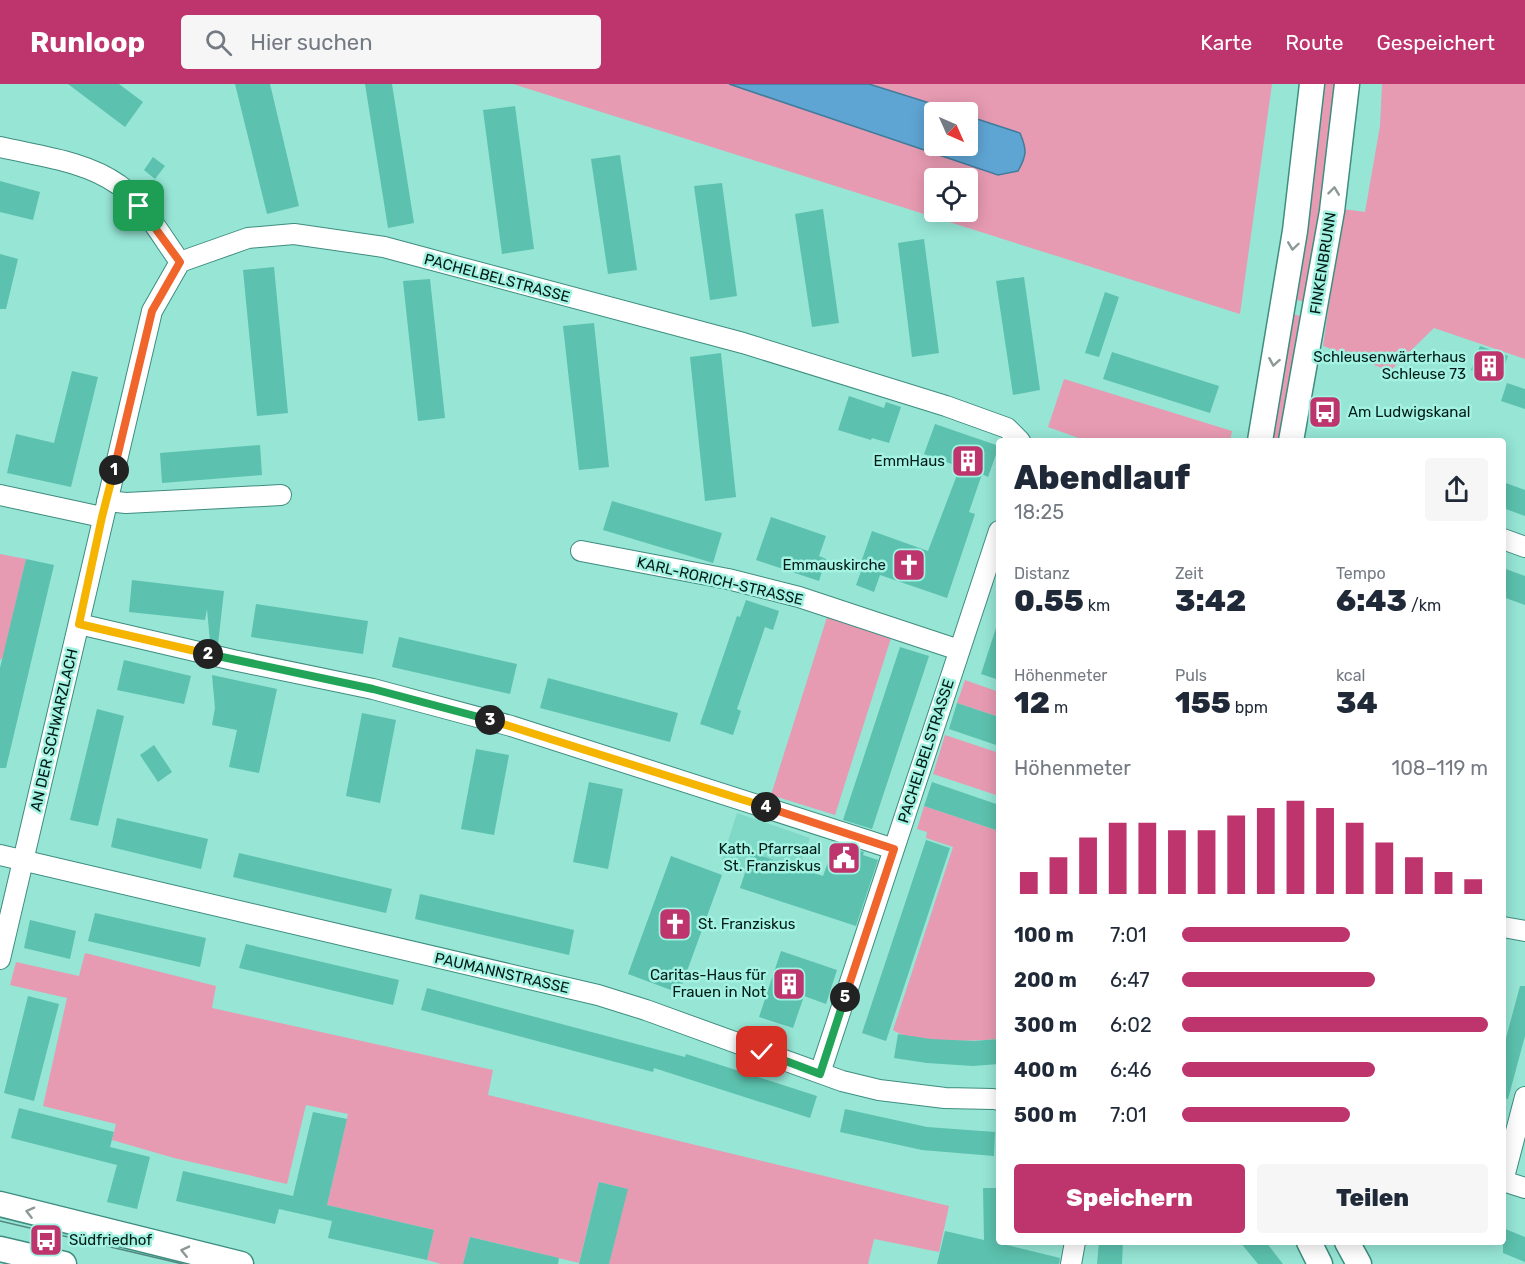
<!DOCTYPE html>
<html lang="de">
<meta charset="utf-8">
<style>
:root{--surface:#fff;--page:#f6f6f7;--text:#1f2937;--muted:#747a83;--accent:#be346d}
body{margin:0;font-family:Rubik,sans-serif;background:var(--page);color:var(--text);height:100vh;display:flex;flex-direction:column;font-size:22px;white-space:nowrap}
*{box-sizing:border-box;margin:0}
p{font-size:20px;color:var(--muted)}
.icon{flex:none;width:33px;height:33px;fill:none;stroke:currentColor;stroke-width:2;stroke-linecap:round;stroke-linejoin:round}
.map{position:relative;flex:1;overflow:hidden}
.panel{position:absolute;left:996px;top:354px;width:510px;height:807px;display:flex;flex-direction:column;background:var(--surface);border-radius:6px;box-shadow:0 3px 15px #0003}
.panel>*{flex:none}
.needle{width:39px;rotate:135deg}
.tools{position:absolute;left:924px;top:18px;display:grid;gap:12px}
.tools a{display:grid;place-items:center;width:54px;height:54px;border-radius:6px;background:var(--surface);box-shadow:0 3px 15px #0003;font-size:30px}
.pin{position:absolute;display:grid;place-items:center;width:51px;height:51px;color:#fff;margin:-26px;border-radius:12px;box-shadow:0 3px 9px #0006}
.km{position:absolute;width:30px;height:30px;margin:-15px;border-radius:50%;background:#222;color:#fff;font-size:16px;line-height:30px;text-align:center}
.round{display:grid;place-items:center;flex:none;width:63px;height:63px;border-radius:6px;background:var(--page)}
.overview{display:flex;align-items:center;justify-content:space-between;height:102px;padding:0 18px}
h1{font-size:33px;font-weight:800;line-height:45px}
.stats{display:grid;grid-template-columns:repeat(3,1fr);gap:9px;height:102px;padding:6px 18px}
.stats div{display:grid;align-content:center}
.stats b{font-size:30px;font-weight:800}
.stats small{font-size:16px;font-weight:400}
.stats p{font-size:16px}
.chart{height:168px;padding:12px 18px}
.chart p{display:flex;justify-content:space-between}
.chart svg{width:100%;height:108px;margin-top:6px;stroke:var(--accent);stroke-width:6}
.button{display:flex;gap:12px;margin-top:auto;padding:12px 18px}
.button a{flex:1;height:69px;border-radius:6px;background:var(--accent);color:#fff;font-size:24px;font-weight:800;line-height:69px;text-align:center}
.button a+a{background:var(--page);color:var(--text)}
ul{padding:0 18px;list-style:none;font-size:20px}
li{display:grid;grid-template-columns:96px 72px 1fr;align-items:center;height:45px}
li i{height:15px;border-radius:8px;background:var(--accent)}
header{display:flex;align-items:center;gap:36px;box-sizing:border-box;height:84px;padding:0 30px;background:var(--accent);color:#fff}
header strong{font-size:28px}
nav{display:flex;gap:33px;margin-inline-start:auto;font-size:21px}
.search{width:420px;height:54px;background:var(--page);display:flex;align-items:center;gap:15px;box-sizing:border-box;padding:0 21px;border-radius:6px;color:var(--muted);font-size:22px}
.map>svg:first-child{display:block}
.built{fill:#80d9c7}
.green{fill:#e79bb2;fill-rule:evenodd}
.water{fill:#5fa5d4;stroke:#427c9b;stroke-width:1.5}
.building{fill:#5cc1ae}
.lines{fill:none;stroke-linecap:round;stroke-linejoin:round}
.minor-casing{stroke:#3e8d7f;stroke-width:22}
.major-casing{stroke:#3e8d7f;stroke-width:27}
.minor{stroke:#fff;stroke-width:20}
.major{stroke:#fff;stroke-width:24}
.tram{stroke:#50887d;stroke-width:1.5}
.oneway{stroke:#8c9997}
.split-1-casing{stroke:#fff;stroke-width:12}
.split-2-casing{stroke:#fff;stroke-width:12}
.split-3-casing{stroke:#fff;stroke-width:12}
.split-4-casing{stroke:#fff;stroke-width:12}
.split-5-casing{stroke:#fff;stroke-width:12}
.split-6-casing{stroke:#fff;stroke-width:12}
.split-1{stroke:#f0652b;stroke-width:8}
.split-2{stroke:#f5b400;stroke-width:8}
.split-3{stroke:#22a559;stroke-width:8}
.split-4{stroke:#f5b400;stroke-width:8}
.split-5{stroke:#f0652b;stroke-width:8}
.split-6{stroke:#22a559;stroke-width:8}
.labels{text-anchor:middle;stroke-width:5;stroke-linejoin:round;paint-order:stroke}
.street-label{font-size:15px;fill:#001c17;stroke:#a3f2e2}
.poi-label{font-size:15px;fill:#001c17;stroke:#a3f2e2;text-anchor:end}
</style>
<header>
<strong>Runloop</strong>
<div class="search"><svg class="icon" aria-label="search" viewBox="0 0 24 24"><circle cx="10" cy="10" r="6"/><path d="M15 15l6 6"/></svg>Hier suchen</div>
<nav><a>Karte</a><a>Route</a><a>Gespeichert</a></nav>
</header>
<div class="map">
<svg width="1525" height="1180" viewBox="0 0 1525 1180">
<rect width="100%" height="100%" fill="#96e5d5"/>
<!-- built -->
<path class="built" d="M 737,729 L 810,754 L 787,818 L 740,804 L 746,785 L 722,776 Z"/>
<!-- green -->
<path class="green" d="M 513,0 L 729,0 L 998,91 L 1020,49 L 968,32 L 968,28 L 958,28 L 869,0 L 1272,0 L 1240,230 ZM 934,94 L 968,94 L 968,128 L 934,128 Z
M 1323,0 L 1337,0 L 1333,41 L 1307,218 L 1296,216 L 1308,136 Z
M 1382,0 L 1525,0 L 1525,275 L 1434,244 L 1390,287 L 1323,262 L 1343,125 L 1365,128 L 1380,42 Z
M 1293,230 L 1304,233 L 1279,357 L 1271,357 Z
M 1064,295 L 1232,347 L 1230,357 L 1087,357 L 1048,343 Z
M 0,470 L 26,475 L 3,573 L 0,576 Z
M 828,530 L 892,551 L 835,731 L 771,711 Z
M 965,596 L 999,608 L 999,633 L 957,619 Z
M 945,651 L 999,669 L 999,712 L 933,690 Z
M 924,722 L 999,747 L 999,955 C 973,957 914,960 893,946 L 953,763 L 926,754 L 927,748 L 917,745 Z
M 85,869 L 216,902 L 212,924 L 493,986 L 488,1011 L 949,1122 L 939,1168 L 874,1155 L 868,1180 L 609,1180 L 627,1105 L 599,1098 L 579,1179 L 470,1153 L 463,1180 L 441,1180 L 427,1176 L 434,1146 L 327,1121 L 348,1030 L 306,1021 L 287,1100 L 174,1074 L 112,1056 L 116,1040 L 43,1022 L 67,914 L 10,901 L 16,878 L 79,892 Z"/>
<!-- water -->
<path class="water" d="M 729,0 L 869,0 L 958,28 L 934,28 L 934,62 L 968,62 L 968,32 L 1020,49 C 1027,66 1027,71 1018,87 L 998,91 Z"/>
<!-- building -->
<path class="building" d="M 68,0 L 119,0 L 143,18 L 125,43 Z
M 235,0 L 270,0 L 299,122 L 267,130 Z
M 365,0 L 392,0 L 414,139 L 388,144 Z
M 515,22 L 534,165 L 502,170 L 483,26 Z
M 620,71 L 637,186 L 608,190 L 591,75 Z
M 153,73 L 165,82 L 155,95 L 144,86 Z
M 0,97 L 40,108 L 33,136 L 0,128 Z
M 722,99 L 737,212 L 710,216 L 694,102 Z
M 823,125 L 839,239 L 812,243 L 795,130 Z
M 924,155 L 939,269 L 912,273 L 898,159 Z
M 0,170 L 18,175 L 6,225 L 0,225 Z
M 274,183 L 288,329 L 257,332 L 243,186 Z
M 1024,193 L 1040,306 L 1013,311 L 996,197 Z
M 430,195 L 445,334 L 418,337 L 403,197 Z
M 1105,208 L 1119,213 L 1099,273 L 1085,269 Z
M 594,239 L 609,383 L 579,386 L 563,242 Z
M 1480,262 L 1508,272 L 1499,296 L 1471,286 Z
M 1112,268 L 1219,302 L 1210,329 L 1103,295 Z
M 721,269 L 736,413 L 705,417 L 690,273 Z
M 72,287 L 98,293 L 71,403 L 7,389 L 16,350 L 54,359 Z
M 1507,299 L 1525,305 L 1525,325 L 1501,317 Z
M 849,312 L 884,324 L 886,318 L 901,323 L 889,359 L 872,354 L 871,356 L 838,346 Z
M 935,340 L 999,362 L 988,393 L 982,390 L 969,428 L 975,430 L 947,514 L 880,491 L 874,508 L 856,501 L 862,485 L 859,484 L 872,447 L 928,467 L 960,383 L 924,370 Z
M 260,361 L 262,391 L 162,399 L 160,369 Z
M 1503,398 L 1525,406 L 1525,432 L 1503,424 Z
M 612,417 L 722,449 L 713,479 L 603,446 Z
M 771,433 L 826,452 L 819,472 L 826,475 L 819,497 L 756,476 Z
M 26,475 L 54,481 L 6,684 L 0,684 L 0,584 Z
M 1503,484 L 1525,492 L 1525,521 L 1503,513 Z
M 132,496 L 224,507 L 218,560 L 210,558 L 207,525 L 205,536 L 129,528 Z
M 746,516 L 779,527 L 773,546 L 765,543 L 737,625 L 741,627 L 733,651 L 700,640 L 737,532 L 740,533 Z
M 256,520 L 368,537 L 363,570 L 251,553 Z
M 996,544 L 999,544 L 999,596 L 981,590 Z
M 399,553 L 517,580 L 510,610 L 392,583 Z
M 900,563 L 929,572 L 872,745 L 843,736 Z
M 124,576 L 191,592 L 184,620 L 117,606 Z
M 212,591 L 277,605 L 259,689 L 229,683 L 237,646 L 212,641 L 215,624 Z
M 548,594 L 678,629 L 670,658 L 540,624 Z
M 957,619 L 999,633 L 999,662 L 949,645 Z
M 97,625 L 124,632 L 98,742 L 70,736 Z
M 362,629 L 396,636 L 380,719 L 346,712 Z
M 154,661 L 172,688 L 158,698 L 140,671 Z
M 476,665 L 509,671 L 494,751 L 461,745 Z
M 589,698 L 623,705 L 608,785 L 573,778 Z
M 932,698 L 999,721 L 999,747 L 924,722 Z
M 117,734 L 208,755 L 201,785 L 111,763 Z
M 926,756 L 950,764 L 886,957 L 862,949 Z
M 835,759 L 864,768 L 863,771 L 878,776 L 856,842 L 740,804 L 752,769 L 823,792 Z
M 239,769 L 392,805 L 386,829 L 233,793 Z
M 671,772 L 722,791 L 679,909 L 628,890 Z
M 420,810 L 574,846 L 569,871 L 415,835 Z
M 95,829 L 206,854 L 200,883 L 88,857 Z
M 30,836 L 76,847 L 70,875 L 24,864 Z
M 246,860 L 399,896 L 393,921 L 239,884 Z
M 781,867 L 837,886 L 826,920 L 804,912 L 793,944 L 759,933 Z
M 1520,902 L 1525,902 L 1525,952 L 1508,1015 L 1503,1014 L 1503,965 Z
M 427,904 L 685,973 L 686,970 L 817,1012 L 810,1034 L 654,984 L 653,988 L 421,926 Z
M 28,912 L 59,920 L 34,1017 L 4,1009 Z
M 898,950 L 931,955 L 974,957 L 999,955 L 999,980 L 973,982 L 927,979 L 894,974 Z
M 19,1024 L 114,1048 L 110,1063 L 150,1073 L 137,1125 L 107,1118 L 117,1081 L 11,1054 Z
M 845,1025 L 927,1043 L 995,1048 L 994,1072 L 922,1066 L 840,1048 Z
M 313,1028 L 347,1035 L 327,1121 L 434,1146 L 427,1176 L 328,1154 L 332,1137 L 279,1125 L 275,1140 L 176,1117 L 183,1087 L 293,1112 Z
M 599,1098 L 628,1105 L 609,1180 L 579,1180 Z
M 983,1104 L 999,1104 L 999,1159 L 1060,1174 L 1059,1180 L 937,1180 L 945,1147 L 984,1156 Z
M 1503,1144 L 1525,1153 L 1525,1178 L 1503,1169 Z
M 470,1153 L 559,1174 L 558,1180 L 463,1180 Z
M 1099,1158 L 1123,1158 L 1122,1180 L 1097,1180 Z
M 1240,1158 L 1266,1158 L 1283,1180 L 1258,1180 Z"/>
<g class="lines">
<defs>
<path id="minor" d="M 0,63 C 39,72 86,77 119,101 C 141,116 164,156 180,178
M 180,178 L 248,154 L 294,150 L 384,163 L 743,259 L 946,322 L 1007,344 L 1020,357
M 0,411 L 102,433
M 107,417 L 126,419 L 281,411
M 1503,455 L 1525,463
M 581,467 L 728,495 L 799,513 L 959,566
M 79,540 L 233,576 L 373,605 L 511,642 L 894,765
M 0,771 L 598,911 L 646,926 L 842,997 L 879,1006 L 945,1014 L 993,1015 L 999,1016
M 1503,843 L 1525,847
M 0,875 L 152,227 L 180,178
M 820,989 L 999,447
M 1503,1097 L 1525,1013
M 1503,1097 L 1525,1104
M 1071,1180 L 1075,1158"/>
<path id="major" d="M 1260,357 L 1295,147 L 1312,0
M 1291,357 L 1332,127 L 1347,0
M 0,1120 L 241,1180
M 1309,1158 L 1320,1180
M 1347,1158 L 1359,1180
M 0,1165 L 64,1180"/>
</defs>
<!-- minor casing -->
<use href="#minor" class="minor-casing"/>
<!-- major casing -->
<use href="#major" class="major-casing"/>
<!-- minor -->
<use href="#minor" class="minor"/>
<!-- major -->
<use href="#major" class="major"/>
<!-- tram -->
<path class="tram" d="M 0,1137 L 183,1180"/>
</g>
<!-- one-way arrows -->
<defs><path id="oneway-chevron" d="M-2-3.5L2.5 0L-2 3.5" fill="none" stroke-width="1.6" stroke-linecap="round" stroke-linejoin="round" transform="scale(1.5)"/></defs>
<g class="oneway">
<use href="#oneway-chevron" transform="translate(1334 107) rotate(-83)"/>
<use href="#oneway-chevron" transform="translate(1293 162) rotate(98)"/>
<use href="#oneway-chevron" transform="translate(1274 278) rotate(100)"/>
<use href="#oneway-chevron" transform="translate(30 1128) rotate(-166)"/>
<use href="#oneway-chevron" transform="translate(185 1167) rotate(-167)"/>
</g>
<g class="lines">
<defs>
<path id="split-1" d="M 114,386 L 152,227 L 180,178 L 139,122"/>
<path id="split-2" d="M 114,386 L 102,433 L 79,540 L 208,570"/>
<path id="split-3" d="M 208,570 L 373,605 L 490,636"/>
<path id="split-4" d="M 490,636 L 766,723"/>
<path id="split-5" d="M 766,723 L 894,765 L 845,913"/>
<path id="split-6" d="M 762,968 L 820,990 L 845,913"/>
</defs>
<!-- split-1 casing -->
<use href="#split-1" class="split-1-casing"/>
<!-- split-2 casing -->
<use href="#split-2" class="split-2-casing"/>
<!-- split-3 casing -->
<use href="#split-3" class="split-3-casing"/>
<!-- split-4 casing -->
<use href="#split-4" class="split-4-casing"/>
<!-- split-5 casing -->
<use href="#split-5" class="split-5-casing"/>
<!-- split-6 casing -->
<use href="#split-6" class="split-6-casing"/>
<!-- split-1 -->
<use href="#split-1" class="split-1"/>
<!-- split-2 -->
<use href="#split-2" class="split-2"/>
<!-- split-3 -->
<use href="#split-3" class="split-3"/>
<!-- split-4 -->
<use href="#split-4" class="split-4"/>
<!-- split-5 -->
<use href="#split-5" class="split-5"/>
<!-- split-6 -->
<use href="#split-6" class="split-6"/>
</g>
<!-- icons -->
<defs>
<symbol id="building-square" viewBox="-11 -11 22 22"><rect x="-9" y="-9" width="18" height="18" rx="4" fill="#be346d" stroke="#a3f2e2"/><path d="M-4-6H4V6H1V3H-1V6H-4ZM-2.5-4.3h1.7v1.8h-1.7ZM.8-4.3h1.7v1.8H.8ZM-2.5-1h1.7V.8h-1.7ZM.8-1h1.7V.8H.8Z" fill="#fff"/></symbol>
<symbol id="bus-square" viewBox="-11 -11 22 22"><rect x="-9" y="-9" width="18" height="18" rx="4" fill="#be346d" stroke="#a3f2e2"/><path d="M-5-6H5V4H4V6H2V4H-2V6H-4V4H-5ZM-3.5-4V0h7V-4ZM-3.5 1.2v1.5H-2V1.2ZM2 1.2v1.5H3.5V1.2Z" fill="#fff"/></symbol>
<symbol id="church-square" viewBox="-11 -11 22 22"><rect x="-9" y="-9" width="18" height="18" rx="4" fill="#be346d" stroke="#a3f2e2"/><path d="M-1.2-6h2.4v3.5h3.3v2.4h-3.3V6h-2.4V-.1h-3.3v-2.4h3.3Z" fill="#fff"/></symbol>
<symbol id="civic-square" viewBox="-11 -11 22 22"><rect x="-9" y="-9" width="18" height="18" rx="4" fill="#be346d" stroke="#a3f2e2"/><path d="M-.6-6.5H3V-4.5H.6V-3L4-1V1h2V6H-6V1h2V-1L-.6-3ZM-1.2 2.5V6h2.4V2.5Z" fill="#fff"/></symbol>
</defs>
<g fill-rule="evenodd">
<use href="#building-square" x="1470" y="263" width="38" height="38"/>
<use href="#bus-square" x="1306" y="309" width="38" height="38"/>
<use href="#building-square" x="949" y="358" width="38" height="38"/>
<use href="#church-square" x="890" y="462" width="38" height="38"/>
<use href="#civic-square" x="825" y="755" width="38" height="38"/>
<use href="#church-square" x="656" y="821" width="38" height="38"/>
<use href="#building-square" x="770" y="881" width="38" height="38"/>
<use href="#bus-square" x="27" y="1137" width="38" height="38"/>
</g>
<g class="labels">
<!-- street labels -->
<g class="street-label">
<text transform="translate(1323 179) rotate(-81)" y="5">FINKENBRUNN</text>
<text transform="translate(497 194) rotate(15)" y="5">PACHELBELSTRASSE</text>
<text transform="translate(720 497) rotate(13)" y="5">KARL-RORICH-STRASSE</text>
<text transform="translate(54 646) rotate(-77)" y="5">AN DER SCHWARZLACH</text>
<text transform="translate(926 667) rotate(-72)" y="5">PACHELBELSTRASSE</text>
<text transform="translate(502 889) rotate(13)" y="5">PAUMANNSTRASSE</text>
</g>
<!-- poi labels -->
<g class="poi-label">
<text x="1466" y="278">Schleusenwärterhaus<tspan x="1466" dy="17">Schleuse 73</tspan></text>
<text x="1348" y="333" text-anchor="start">Am Ludwigskanal</text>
<text x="945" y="382">EmmHaus</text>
<text x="886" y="486">Emmauskirche</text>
<text x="821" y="770">Kath. Pfarrsaal<tspan x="821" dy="17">St. Franziskus</tspan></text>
<text x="698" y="845" text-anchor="start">St. Franziskus</text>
<text x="766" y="896">Caritas-Haus für<tspan x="766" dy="17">Frauen in Not</tspan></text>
<text x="69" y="1161" text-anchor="start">Südfriedhof</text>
</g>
</g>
</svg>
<div class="tools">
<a><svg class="needle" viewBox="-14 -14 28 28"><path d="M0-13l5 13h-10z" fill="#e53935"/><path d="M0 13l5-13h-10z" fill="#747a83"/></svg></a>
<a><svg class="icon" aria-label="locate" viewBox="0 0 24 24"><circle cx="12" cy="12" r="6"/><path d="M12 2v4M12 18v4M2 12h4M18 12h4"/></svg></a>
</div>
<div class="pin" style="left:139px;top:122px;background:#1e9e55"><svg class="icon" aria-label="arrive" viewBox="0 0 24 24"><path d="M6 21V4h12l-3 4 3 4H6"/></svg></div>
<div class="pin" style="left:762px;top:968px;background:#d93025"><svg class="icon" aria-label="check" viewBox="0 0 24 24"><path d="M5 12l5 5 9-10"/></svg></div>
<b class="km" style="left:114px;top:386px">1</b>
<b class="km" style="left:208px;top:570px">2</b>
<b class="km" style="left:490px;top:636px">3</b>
<b class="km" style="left:766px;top:723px">4</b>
<b class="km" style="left:845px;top:913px">5</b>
<section class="panel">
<div class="overview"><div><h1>Abendlauf</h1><p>18:25</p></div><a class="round"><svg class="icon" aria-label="share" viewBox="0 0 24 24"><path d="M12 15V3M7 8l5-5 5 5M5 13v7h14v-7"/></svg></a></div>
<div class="stats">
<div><p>Distanz</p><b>0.55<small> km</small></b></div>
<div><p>Zeit</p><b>3:42</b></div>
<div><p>Tempo</p><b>6:43<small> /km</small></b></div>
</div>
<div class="stats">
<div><p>Höhenmeter</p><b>12<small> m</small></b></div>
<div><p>Puls</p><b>155<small> bpm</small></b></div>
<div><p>kcal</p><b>34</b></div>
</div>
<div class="chart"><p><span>Höhenmeter</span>108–119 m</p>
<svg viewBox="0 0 160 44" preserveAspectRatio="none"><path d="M5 44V35M15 44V29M25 44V21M35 44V15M45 44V15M55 44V18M65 44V18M75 44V12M85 44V9M95 44V6M105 44V9M115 44V15M125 44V23M135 44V29M145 44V35M155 44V38"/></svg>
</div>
<ul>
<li><b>100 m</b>7:01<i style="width:55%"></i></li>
<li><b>200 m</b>6:47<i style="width:63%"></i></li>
<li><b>300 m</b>6:02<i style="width:100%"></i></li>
<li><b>400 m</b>6:46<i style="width:63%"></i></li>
<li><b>500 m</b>7:01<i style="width:55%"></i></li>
</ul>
<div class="button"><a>Speichern</a><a>Teilen</a></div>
</section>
</div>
